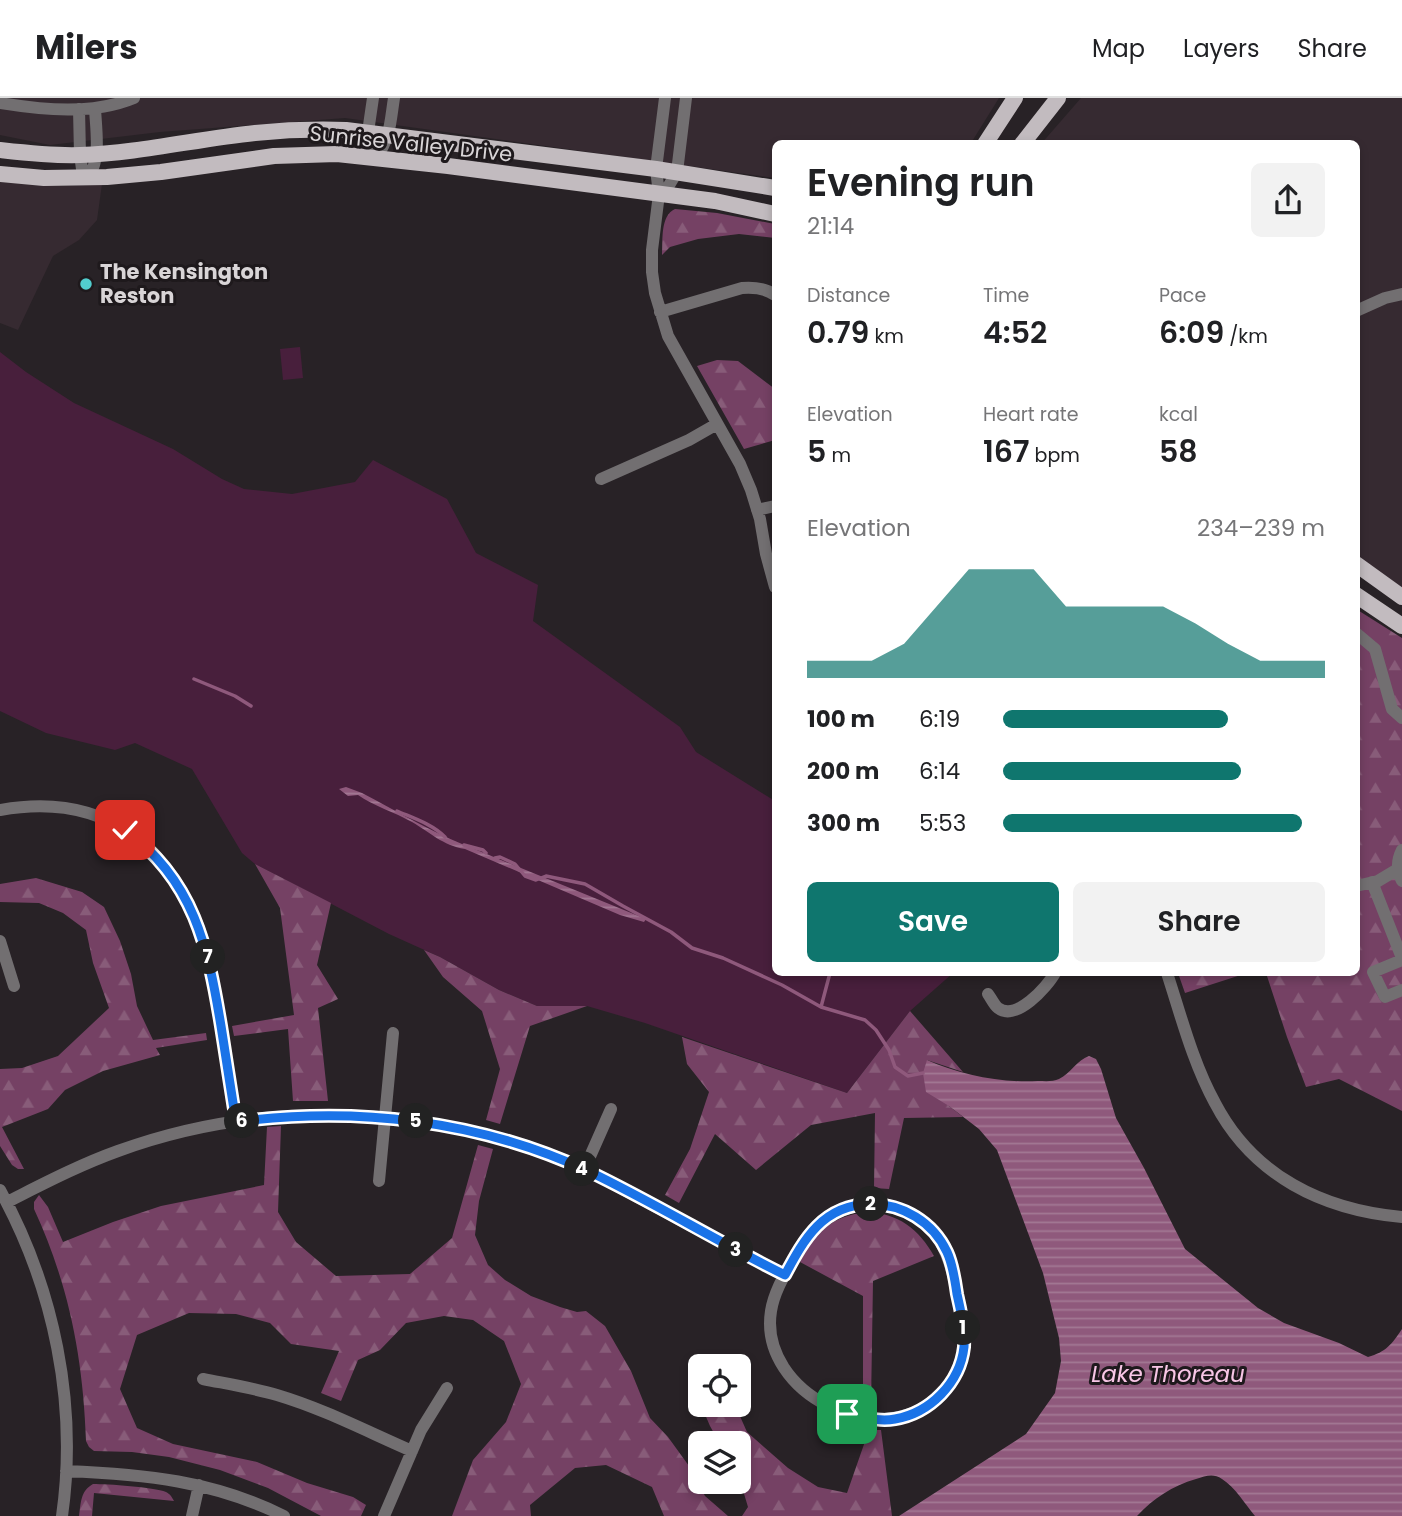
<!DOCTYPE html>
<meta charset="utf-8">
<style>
:root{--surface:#fff;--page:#f2f2f2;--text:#202124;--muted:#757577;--line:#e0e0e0;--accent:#0f766e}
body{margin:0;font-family:Poppins,sans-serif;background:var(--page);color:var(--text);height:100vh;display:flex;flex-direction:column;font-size:26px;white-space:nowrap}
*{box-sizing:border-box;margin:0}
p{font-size:23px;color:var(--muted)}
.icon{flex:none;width:38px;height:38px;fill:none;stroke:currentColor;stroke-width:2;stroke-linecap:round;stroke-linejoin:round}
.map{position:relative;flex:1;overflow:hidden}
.drawer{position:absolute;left:772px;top:42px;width:588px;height:836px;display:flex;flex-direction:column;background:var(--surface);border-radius:10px;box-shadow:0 4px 10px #0003}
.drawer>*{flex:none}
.buttons{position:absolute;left:688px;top:1256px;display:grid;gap:14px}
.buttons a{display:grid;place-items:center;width:63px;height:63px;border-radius:10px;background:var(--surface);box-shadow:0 4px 10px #0003;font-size:35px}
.pin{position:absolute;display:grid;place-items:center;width:60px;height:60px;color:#fff;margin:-30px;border-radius:14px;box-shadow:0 4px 10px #0006}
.km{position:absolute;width:35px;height:35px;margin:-18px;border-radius:50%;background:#222;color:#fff;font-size:19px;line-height:35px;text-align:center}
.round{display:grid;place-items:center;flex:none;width:74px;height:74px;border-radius:10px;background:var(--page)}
.overview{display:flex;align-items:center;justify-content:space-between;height:119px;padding:0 35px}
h1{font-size:38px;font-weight:600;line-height:52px}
.figures{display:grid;grid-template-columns:repeat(3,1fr);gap:10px;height:119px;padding:7px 35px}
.figures div{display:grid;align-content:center}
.figures b{font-size:30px;font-weight:600}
.figures small{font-size:19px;font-weight:400}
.figures p{font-size:19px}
.chart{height:196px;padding:14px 35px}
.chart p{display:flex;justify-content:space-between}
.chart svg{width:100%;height:126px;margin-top:7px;fill:var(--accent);opacity:.7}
.cta{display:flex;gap:14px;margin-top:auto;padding:14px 35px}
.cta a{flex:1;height:80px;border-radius:10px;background:var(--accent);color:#fff;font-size:28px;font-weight:600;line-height:80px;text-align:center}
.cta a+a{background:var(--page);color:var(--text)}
ul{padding:0 35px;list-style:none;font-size:23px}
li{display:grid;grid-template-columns:112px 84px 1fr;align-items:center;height:52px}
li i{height:18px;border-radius:9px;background:var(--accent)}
header{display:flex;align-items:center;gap:42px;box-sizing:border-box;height:98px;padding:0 35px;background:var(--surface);border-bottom:2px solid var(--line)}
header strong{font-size:33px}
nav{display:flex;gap:38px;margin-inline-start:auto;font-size:24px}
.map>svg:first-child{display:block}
.built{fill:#362a31}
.grass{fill:#481f3c}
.forest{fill:url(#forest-firs)}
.water{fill:url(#water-rules)}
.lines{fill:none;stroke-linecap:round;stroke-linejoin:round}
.stream{stroke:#8f597c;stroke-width:3.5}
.minor{stroke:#726f71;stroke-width:12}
.major{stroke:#c2bbbf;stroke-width:16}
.route-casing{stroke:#fff;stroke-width:14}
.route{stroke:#1a73e8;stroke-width:9}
.poi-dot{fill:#52cdce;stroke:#1e191c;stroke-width:2.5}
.labels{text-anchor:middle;stroke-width:6;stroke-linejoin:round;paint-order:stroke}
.street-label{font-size:21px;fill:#d9d5d7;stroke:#1e191c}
.poi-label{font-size:21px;font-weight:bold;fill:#d9d5d7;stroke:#1e191c;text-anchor:start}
.water-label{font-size:23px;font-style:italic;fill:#f8c6e6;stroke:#1e191c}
</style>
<header>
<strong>Milers</strong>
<nav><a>Map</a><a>Layers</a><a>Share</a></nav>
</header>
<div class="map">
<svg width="1402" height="1418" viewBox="0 0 1402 1418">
<defs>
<pattern id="forest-firs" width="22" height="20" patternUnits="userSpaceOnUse" patternTransform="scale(1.75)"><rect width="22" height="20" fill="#754164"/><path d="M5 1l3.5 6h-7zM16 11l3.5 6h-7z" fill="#885c79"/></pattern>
<pattern id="water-rules" width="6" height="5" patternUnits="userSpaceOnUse" patternTransform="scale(1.75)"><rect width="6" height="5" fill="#8f597c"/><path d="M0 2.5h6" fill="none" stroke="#a37894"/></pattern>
</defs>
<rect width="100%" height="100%" fill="#282226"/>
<!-- built -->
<path class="built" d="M 0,0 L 999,0 L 971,45 L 775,46 L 775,80 L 345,20 L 160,34 L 50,47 L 0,37 Z
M 1081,0 L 1402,0 L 1402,491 L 1356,458 L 1356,46 L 1041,46 Z
M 0,84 L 62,88 L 102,86 L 97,122 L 79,142 L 53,158 L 18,232 L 0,225 Z"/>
<!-- grass -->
<path class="grass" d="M 300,249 L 303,280 L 283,282 L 280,251 Z
M 0,254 L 26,274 L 74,305 L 173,351 L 222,381 L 244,391 L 292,396 L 355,384 L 373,362 L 447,401 L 476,455 L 538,487 L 533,523 L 680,629 L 696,654 L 775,703 L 775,875 L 953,875 L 910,913 L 847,995 L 645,925 L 587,908 L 537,908 L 499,892 L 440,859 L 389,836 L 255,766 L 242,755 L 192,671 L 135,645 L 115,652 L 46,635 L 0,613 Z"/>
<!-- forest -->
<path class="forest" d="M 675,111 L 717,115 L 775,126 L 775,140 L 739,136 L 698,141 L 670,149 L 662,157 C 663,142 660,118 675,111 Z
M 717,262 L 738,263 L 775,291 L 775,342 L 744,351 L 697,268 Z
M 1356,511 L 1402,540 L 1402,1013 L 1339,981 L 1306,989 L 1287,939 L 1266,875 L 1356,875 Z
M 255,766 L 331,805 L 317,867 L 338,901 L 318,910 L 328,1003 L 293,1003 L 288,931 L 234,938 L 232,928 L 294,917 L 280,810 Z
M 36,780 L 82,794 L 104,809 L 120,843 L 131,876 L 137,908 L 153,942 L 206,935 L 207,942 L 156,950 L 160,957 L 103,973 L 65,992 L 48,1011 L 2,1029 L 24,1071 L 18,1071 L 12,1067 L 0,1048 L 0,971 L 22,970 L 58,958 L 109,910 L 93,865 L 86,832 L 63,815 L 39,805 L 0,804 L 0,786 Z
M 424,852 L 440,859 L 499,892 L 537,908 L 587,908 L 530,928 L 500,1026 L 486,1022 L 500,971 L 482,913 L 443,879 Z
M 1178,875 L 1247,875 L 1185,895 Z
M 910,913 L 963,974 L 927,962 L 949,1008 L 963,1019 L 904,1020 L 889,1091 L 874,1090 L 875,1015 L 811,1027 L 756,1072 L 715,1036 L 679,1105 L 665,1097 L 690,1051 L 709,994 L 687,966 L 682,939 L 847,995 Z
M 281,1028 L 278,1114 L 296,1144 L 336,1178 L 410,1176 L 452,1140 L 478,1047 L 493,1051 L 479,1103 L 475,1137 L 488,1167 L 505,1182 L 531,1198 L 560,1209 L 577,1214 L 586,1213 L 605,1228 L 631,1273 L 650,1320 L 668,1339 L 689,1368 L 705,1398 L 728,1418 L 664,1418 L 652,1389 L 606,1367 L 575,1370 L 530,1407 L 531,1418 L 452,1418 L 473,1362 L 506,1324 L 521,1286 L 504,1243 L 473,1222 L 444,1218 L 406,1225 L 380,1252 L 358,1262 L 341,1303 L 321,1295 L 339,1253 L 291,1246 L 270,1225 L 236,1216 L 189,1215 L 137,1237 L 120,1291 L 137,1330 L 173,1346 L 257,1364 L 307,1385 L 353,1399 L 366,1407 L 361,1418 L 321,1418 L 268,1390 L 220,1372 L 169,1359 L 132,1354 L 94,1353 L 89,1349 L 86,1343 C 83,1259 69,1187 34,1111 L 34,1104 L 39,1097 L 48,1109 L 63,1144 L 113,1124 L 161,1108 L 264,1087 L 267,1029 Z
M 866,1114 C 898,1115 919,1131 934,1158 L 873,1183 L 871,1305 L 863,1305 L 863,1198 L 800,1164 C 816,1133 831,1119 866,1114 Z
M 701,1307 L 731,1307 L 739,1316 L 747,1334 L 788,1370 L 818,1389 L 847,1395 L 869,1332 L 881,1332 L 892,1418 L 742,1418 L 748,1409 L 739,1379 L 738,1346 L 720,1346 L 710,1328 Z
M 93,1386 C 107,1386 154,1389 166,1394 C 171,1397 171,1398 174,1403 L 94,1395 L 92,1418 L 79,1418 C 81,1406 80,1393 93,1386 Z"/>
<!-- water -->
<path class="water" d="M 346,689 L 362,695 C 395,712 428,732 462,746 C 523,771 584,796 646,821 L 644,824 L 620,817 L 465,751 C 442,747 431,735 412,724 C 394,714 374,708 358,697 L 348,698 L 339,691 Z
M 1089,958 L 1096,961 L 1101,971 L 1116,1020 L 1144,1070 L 1185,1151 L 1258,1210 L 1284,1225 L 1339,1245 L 1368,1259 C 1386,1254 1392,1246 1402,1231 L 1402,1418 L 1255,1418 C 1245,1406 1235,1389 1222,1381 C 1213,1375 1206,1378 1196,1381 C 1172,1388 1154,1400 1137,1418 L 899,1418 L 1026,1336 L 1055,1295 L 1061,1263 L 1059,1240 L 1043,1175 L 997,1052 L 979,1031 L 949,1008 L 926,994 L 923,975 L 927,962 C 961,977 1000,985 1038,983 C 1044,983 1053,984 1059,981 C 1071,975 1077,962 1089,958 Z"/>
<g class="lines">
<!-- stream -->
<path class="stream" d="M 194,581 L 235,598 L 251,608
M 397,713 C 413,720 432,726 445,739
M 464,747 L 483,752 L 486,755
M 495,760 L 500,759 L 515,766 L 525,778 L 536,782 L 546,778 L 585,786 L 623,808 L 671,834 L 692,850 L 723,860 L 782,887 L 821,909 L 865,922 L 876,932 L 889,952 L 895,969 L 908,978 L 923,975
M 821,909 L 830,875"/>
<!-- minor -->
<path class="minor" d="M 373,0 L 368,34 L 376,60
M 665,0 L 656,71 L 659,96 L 652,152 L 652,174 L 655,195 L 668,238 L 740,366 L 751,392 L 760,421 L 766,456 L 775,489
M 0,5 C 43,12 93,17 134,0
M 79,11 L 80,57 L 82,71 L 89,79 C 101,58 96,33 95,10
M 376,60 C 391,38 390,25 394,0
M 659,96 L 668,89 L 677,74 L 686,0
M 1356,213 L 1385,200 L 1402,196
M 660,214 L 742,190 C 754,189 765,190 775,197
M 601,381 L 689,342 L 717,326
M 757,412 L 775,408
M 1356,535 L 1375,551 L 1392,611 L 1402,620
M 0,712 C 105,693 173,748 204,845 C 212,869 215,894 219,918 C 225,953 230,989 236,1024
M 1402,752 C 1397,762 1396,772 1402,783
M 1372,784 L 1402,860
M 1356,788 L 1378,783 L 1398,771
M 0,843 L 14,888
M 1402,862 L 1373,874 L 1385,899 L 1402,892
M 1167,875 C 1181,918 1193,965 1215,1005 C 1253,1078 1323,1112 1402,1119
M 988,896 C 991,900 994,907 998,910 C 1016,924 1047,889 1055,875
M 584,1072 L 611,1011
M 379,1083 L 393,935
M 0,1092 C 54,1190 78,1306 62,1418
M 7,1104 C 43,1086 79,1067 118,1053 C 269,998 442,1007 588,1073 C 605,1081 622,1091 639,1100 C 688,1126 736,1152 785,1177
M 878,1106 C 935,1115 947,1147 958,1198 C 961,1215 966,1233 964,1251 C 961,1268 953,1284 940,1297 C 882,1356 758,1296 771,1213 C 774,1194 785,1176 794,1160 C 813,1123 837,1107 878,1106 Z
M 203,1281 C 228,1286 253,1290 277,1297 C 324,1311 368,1334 412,1353
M 66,1373 C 144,1376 214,1383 284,1418
M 192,1418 L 199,1387
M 384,1418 L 421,1332 L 447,1290"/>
<!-- major -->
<path class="major" d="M 985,46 L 1015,0
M 1022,46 L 1058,0
M 0,52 C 27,55 53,58 80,57 C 139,55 197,41 255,35 C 285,32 316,31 346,32 L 656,71 L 775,90
M 0,76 L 44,80 L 107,79 L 161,74 L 274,58 L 337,56 L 448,68 L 715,103 L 775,116
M 1356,466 L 1402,499
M 1356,497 L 1402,528"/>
</g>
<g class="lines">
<defs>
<path id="route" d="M 125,732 C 194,782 208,849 221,928 C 226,960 231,992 236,1024 C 355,1008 478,1022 588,1073 C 655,1105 718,1144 785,1177 C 804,1141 823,1107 870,1106 C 903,1106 933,1124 947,1154 C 953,1167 955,1182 957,1196 C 961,1213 965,1231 964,1249 C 960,1285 930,1315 895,1321 C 879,1324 863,1319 847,1316"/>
</defs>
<!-- route casing -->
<use href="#route" class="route-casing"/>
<!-- route -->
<use href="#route" class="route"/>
</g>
<!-- markers -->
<circle class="poi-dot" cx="86" cy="186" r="7"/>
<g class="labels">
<!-- street labels -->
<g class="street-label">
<text transform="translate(411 46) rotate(6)" y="7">Sunrise Valley Drive</text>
</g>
<!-- poi labels -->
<g class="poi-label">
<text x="100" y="181">The Kensington<tspan x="100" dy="24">Reston</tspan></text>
</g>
<!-- water labels -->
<g class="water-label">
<text x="1168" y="1284">Lake Thoreau</text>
</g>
</g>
</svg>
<div class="buttons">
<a><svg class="icon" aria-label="locate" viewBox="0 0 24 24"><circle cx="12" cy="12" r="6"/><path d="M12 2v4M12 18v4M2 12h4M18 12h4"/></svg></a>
<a><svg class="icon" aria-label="layers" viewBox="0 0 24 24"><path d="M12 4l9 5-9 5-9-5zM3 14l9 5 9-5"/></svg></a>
</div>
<div class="pin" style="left:847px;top:1316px;background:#1e9e55"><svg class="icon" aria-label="arrive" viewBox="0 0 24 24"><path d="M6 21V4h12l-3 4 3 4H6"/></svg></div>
<div class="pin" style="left:125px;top:732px;background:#d93025"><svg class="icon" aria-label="check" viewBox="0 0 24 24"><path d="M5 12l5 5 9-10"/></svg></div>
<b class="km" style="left:963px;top:1230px">1</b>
<b class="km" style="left:871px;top:1106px">2</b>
<b class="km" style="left:736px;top:1152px">3</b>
<b class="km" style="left:582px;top:1071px">4</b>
<b class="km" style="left:416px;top:1023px">5</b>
<b class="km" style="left:242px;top:1023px">6</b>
<b class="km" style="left:208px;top:859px">7</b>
<section class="drawer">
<div class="overview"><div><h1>Evening run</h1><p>21:14</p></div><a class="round"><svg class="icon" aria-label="share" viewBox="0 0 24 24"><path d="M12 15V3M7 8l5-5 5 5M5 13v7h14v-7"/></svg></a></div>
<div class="figures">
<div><p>Distance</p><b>0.79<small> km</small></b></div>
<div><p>Time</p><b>4:52</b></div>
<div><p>Pace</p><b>6:09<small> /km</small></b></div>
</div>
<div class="figures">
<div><p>Elevation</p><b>5<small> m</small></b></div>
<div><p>Heart rate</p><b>167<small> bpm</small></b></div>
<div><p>kcal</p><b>58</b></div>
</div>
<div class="chart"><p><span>Elevation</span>234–239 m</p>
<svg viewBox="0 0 160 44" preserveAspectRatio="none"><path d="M0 44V38L10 38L20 38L30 32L40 19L50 6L60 6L70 6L80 19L90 19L100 19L110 19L120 25L130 32L140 38L150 38L160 38V44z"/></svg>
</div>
<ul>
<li><b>100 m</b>6:19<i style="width:70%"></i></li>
<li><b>200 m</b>6:14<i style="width:74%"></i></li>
<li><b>300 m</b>5:53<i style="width:93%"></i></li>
</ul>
<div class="cta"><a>Save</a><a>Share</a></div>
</section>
</div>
